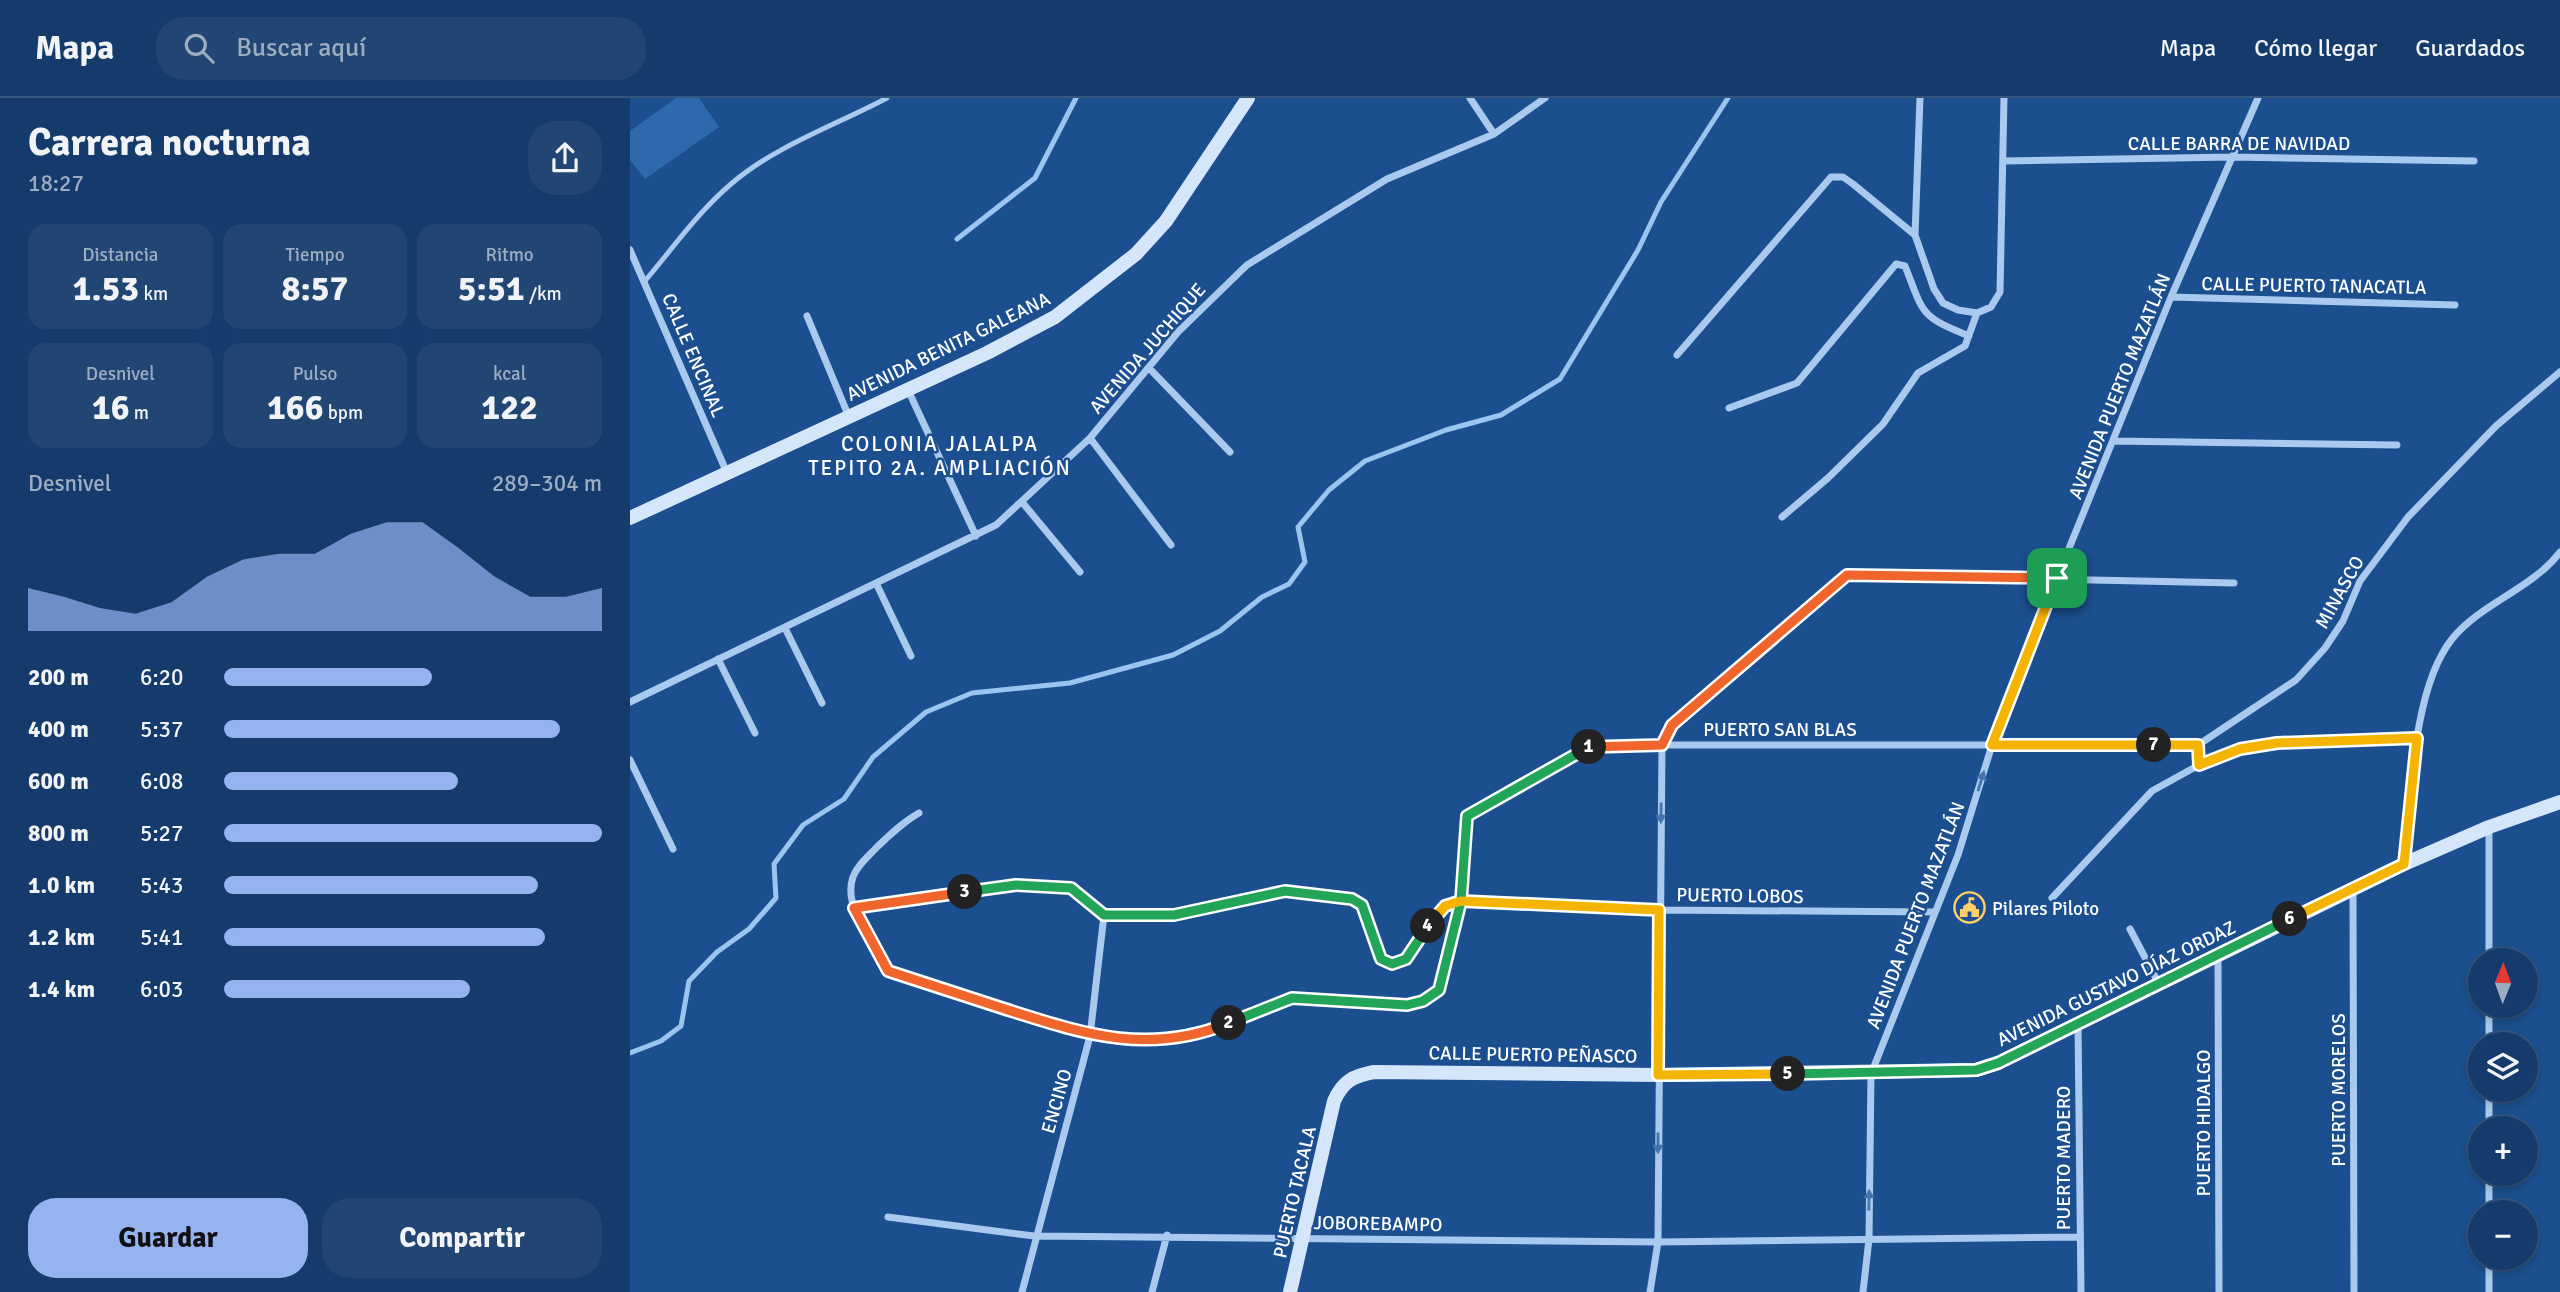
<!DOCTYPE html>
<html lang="es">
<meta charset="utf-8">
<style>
:root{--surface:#143b6b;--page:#214673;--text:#f1f3f6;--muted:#9dadc1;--line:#33557e;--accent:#95b2f1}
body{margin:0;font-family:Signika,sans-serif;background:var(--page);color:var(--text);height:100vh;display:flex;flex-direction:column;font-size:26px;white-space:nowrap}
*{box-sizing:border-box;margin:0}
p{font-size:23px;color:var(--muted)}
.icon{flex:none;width:38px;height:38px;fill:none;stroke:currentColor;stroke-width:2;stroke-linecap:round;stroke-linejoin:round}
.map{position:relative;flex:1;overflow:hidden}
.sheet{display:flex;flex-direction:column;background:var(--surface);width:630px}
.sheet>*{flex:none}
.needle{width:46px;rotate:1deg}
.tools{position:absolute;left:1838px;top:850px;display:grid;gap:14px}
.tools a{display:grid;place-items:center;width:70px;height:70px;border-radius:50%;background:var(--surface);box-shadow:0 4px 10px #0003,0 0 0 2px var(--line);font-size:35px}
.pin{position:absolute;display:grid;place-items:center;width:60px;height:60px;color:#fff;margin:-30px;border-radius:14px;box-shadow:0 4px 10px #0006}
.km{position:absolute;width:35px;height:35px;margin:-18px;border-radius:50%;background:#222;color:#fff;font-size:19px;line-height:35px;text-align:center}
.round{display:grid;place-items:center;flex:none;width:74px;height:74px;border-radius:28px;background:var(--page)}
.summary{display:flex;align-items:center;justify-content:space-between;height:119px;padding:0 28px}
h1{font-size:38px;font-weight:700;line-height:52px}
.stats{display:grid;grid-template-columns:repeat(3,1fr);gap:10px;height:119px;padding:7px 28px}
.stats div{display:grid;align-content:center;border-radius:18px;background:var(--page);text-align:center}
.stats b{font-size:35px;font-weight:700}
.stats small{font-size:19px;font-weight:400}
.stats p{font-size:19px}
.chart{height:196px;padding:14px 28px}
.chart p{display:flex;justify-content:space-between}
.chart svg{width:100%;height:126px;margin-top:7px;fill:var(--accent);opacity:.7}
.cta{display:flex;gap:14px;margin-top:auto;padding:14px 28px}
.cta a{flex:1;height:80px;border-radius:28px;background:var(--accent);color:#111;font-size:28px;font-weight:700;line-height:80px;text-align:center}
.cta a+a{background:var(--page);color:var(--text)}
ul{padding:0 28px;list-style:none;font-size:23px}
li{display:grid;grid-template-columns:112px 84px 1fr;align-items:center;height:52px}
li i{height:18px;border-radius:9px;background:var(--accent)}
header{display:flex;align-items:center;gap:42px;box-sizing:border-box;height:98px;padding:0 35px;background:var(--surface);border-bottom:2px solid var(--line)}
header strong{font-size:33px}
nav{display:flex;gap:38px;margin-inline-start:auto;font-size:24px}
.search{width:490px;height:63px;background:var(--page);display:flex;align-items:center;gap:18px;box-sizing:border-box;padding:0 24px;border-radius:28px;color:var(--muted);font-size:26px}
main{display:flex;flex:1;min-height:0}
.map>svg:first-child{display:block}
.green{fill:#2e69ad}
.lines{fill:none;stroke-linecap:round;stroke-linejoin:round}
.stream{stroke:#9cc4f0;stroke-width:5}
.lane{stroke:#a9c9ee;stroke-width:5}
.street{stroke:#a9c9ee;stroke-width:7}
.secondary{stroke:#d6e6fa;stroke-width:14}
.oneway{fill:#4674ac}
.split-1-casing{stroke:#fff;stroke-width:14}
.split-2-casing{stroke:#fff;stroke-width:14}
.split-3-casing{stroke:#fff;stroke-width:14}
.split-4-casing{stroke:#fff;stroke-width:14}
.split-5-casing{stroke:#fff;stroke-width:14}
.split-6-casing{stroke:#fff;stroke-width:14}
.split-7-casing{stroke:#fff;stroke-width:14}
.split-8-casing{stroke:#fff;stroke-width:14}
.split-1{stroke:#f0652b;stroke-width:9}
.split-2{stroke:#22a559;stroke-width:9}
.split-3{stroke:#f0652b;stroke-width:9}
.split-4{stroke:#22a559;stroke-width:9}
.split-5{stroke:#f5b400;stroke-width:9}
.split-6{stroke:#22a559;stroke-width:9}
.split-7{stroke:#f5b400;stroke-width:9}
.split-8{stroke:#f5b400;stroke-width:9}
.labels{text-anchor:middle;stroke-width:5;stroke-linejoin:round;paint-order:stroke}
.street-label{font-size:19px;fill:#fff;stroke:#1b4f8f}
.poi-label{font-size:19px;fill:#fff;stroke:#1b4f8f;text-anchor:start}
.neighbourhood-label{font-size:21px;letter-spacing:2px;fill:#fff;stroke:#1b4f8f}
</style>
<header>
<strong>Mapa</strong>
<div class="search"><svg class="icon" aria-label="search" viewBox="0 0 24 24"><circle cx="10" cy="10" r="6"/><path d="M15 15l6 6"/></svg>Buscar aquí</div>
<nav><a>Mapa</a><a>Cómo llegar</a><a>Guardados</a></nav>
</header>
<main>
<section class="sheet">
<div class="summary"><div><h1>Carrera nocturna</h1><p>18:27</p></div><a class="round"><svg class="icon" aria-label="share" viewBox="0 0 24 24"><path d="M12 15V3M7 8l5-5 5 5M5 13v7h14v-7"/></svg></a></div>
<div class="stats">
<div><p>Distancia</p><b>1.53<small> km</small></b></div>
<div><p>Tiempo</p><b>8:57</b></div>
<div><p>Ritmo</p><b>5:51<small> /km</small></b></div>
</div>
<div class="stats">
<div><p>Desnivel</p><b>16<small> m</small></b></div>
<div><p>Pulso</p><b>166<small> bpm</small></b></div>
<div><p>kcal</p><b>122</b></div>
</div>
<div class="chart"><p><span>Desnivel</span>289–304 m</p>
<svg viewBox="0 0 160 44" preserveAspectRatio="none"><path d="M0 44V29L10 32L20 36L30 38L40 34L50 25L60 19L70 17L80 17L90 10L100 6L110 6L120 15L130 25L140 32L150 32L160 29V44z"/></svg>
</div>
<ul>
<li><b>200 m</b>6:20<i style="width:55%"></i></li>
<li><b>400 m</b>5:37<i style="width:89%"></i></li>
<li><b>600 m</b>6:08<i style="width:62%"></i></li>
<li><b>800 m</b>5:27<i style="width:100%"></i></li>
<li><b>1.0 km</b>5:43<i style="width:83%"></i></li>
<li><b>1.2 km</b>5:41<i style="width:85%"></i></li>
<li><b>1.4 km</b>6:03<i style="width:65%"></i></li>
</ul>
<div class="cta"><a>Guardar</a><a>Compartir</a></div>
</section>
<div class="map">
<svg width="1930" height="1194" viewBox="0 0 1930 1194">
<rect width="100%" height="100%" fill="#1b4f8f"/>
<!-- green -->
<path class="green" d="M 46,0 L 69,0 L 89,29 L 15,81 L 0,62 L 0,33 Z"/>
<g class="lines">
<!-- stream -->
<path class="stream" d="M 327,141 L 405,80 L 446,0
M 0,955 L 31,943 L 51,928 L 59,883 L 87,854 L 119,831 L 146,800 L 144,766 L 173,727 L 214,701 L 243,659 L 296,614 L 342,595 L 440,585 L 543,557 L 590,533 L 632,499 L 659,486 L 675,464 L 668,429 L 699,392 L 735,363 L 816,332 L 871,317 L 930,281 L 1008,152 L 1031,104 L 1098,0"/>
<!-- lane -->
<path class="lane" d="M 15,183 C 43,150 68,114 101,86 C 145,48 206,27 257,0"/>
<!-- street -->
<path class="street" d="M 840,0 L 864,36
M 1290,0 L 1285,137 L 1304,191 L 1313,205 L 1328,212 L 1347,215 L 1361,209 L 1370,194 L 1374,0
M 1373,63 L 1601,59 L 1844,63
M 0,152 L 97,375
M 1541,199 L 1825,207
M 177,218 L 219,319
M 1047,257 L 1201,79 L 1213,79 L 1223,86 L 1285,137
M 519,270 L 600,354
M 278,292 L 346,438
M 1099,310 L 1167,285 L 1266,166 L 1275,168 C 1294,216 1289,218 1339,238
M 460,340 L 541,447
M 1484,343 L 1767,347
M 392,404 L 450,474
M 1152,419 L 1198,380 L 1253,326 L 1288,275 L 1335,248 L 1347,215
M 246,485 L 281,558
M 155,530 L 192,605
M 88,561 L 125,635
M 0,604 L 366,427 L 460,340 L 548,234 L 617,167 L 757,81 L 864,36 L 915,0
M 0,662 L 43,751
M 1569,667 L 1610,651 L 1647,645 L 1787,640
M 289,715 C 273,724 261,736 247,749 C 239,758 227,767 223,779 C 212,809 245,848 258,873 L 460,938 L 501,941 L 540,941 L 576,934 L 662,900 L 777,907 L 793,903 L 809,892 L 831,803 L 837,718 L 963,647 L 1568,647
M 1859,730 L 1859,863
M 1774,765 C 1781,702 1782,591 1822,541 C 1851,505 1902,491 1930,454
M 1723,792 L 1724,1194
M 1422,800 L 1522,693 L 1569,667 L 1568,647 L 1666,582 L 1695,550 L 1713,523 L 1730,483 L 1778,419 L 1866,328 L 1930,274
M 224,810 L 386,787 L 441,790 L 474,817 L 544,818 L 655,793 L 722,801 L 732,807 L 751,861 L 762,866 C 797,853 790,816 831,803 L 1029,812 L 1304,814
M 1500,831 L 1529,886
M 1588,856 L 1589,1194
M 1859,908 L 1859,947
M 1448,925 L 1451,1194
M 1859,992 L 1859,1031
M 1859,1076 L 1859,1115
M 258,1119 L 404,1138 L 1028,1144 L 1449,1139
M 1859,1160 L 1859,1194
M 392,1194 L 460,938 L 474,817
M 522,1194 L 537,1137
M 1020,1194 L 1028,1144 L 1032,647 L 1042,627 L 1217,477 L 1604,485
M 1233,1194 L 1239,1141 L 1241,976 L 1328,757 L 1362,647 L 1427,480 L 1541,199 L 1628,0"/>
<!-- secondary -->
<path class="secondary" d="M 0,420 L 357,255 L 425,219 L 506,156 L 536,123 L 618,0
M 660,1194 L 704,1003 C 713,983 723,978 744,974 L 1028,977 L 1346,972 L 1368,965 L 1774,766 L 1859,729 L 1930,704"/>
</g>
<!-- one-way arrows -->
<defs><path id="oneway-solid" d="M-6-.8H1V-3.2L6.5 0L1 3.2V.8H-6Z" transform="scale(1.75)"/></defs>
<g class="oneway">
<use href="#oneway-solid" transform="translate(1351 683) rotate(-73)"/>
<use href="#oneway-solid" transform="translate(1031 715) rotate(91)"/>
<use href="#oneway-solid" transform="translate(1028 1045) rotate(90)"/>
<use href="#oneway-solid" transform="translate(1239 1102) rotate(-89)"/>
</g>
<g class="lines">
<defs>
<path id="split-1" d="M 959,649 L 1032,647 L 1042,627 L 1217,477 L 1427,480"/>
<path id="split-2" d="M 599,925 L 662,900 L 777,907 L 793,903 L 809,892 L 831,803 L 837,718 L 959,649"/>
<path id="split-3" d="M 335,794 L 224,810 L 258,873 C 297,886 336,898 375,911 C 454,936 518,958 599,925"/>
<path id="split-4" d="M 335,794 L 386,787 L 441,790 L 474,817 L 544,817 L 655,793 L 722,801 L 732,807 L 751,861 L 762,866 L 776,861 L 798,828"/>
<path id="split-5" d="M 798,828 L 815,808 L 831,803 L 1029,812 L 1028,977 L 1158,976"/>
<path id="split-6" d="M 1158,976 L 1346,972 L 1368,965 L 1660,821"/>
<path id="split-7" d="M 1524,647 L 1568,647 L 1569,667 L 1610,651 L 1647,645 L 1787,640 L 1774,766 L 1660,821"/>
<path id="split-8" d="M 1427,480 L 1362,647 L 1524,647"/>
</defs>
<!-- split-1 casing -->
<use href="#split-1" class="split-1-casing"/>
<!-- split-2 casing -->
<use href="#split-2" class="split-2-casing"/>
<!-- split-3 casing -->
<use href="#split-3" class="split-3-casing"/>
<!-- split-4 casing -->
<use href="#split-4" class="split-4-casing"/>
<!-- split-5 casing -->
<use href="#split-5" class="split-5-casing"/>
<!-- split-6 casing -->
<use href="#split-6" class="split-6-casing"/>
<!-- split-7 casing -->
<use href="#split-7" class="split-7-casing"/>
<!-- split-8 casing -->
<use href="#split-8" class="split-8-casing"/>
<!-- split-1 -->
<use href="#split-1" class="split-1"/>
<!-- split-2 -->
<use href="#split-2" class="split-2"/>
<!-- split-3 -->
<use href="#split-3" class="split-3"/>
<!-- split-4 -->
<use href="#split-4" class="split-4"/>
<!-- split-5 -->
<use href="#split-5" class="split-5"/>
<!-- split-6 -->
<use href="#split-6" class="split-6"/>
<!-- split-7 -->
<use href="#split-7" class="split-7"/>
<!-- split-8 -->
<use href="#split-8" class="split-8"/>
</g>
<!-- icons -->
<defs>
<symbol id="civic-ring" viewBox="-11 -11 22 22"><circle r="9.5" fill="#1b4f8f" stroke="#ffd166" stroke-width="1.5"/><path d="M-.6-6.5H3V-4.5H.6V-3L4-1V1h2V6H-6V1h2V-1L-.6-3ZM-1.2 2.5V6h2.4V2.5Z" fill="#ffd166"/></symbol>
</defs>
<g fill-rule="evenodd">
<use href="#civic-ring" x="1322" y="792" width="35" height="35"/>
</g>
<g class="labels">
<!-- street labels -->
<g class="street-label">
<text x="1609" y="52">CALLE BARRA DE NAVIDAD</text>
<text transform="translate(1684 187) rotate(1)" y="7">CALLE PUERTO TANACATLA</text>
<text transform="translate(318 248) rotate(-26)" y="7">AVENIDA BENITA GALEANA</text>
<text transform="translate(517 250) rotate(-49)" y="7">AVENIDA JUCHIQUE</text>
<text transform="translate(64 257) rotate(67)" y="7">CALLE ENCINAL</text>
<text transform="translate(1489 288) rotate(-68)" y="7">AVENIDA PUERTO MAZATLÁN</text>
<text transform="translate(1709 494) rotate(-61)" y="7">MINASCO</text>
<text x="1150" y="638">PUERTO SAN BLAS</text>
<text transform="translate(1110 797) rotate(1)" y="7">PUERTO LOBOS</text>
<text transform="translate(1285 817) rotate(-69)" y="7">AVENIDA PUERTO MAZATLÁN</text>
<text transform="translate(1486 885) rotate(-26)" y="7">AVENIDA GUSTAVO DÍAZ ORDAZ</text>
<text transform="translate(903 956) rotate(1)" y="7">CALLE PUERTO PEÑASCO</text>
<text transform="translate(1708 992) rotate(-90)" y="7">PUERTO MORELOS</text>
<text transform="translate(426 1003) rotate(-74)" y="7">ENCINO</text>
<text transform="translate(1573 1025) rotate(-90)" y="7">PUERTO HIDALGO</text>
<text transform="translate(1433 1060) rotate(-90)" y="7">PUERTO MADERO</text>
<text transform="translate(664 1094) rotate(-77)" y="7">PUERTO TACALA</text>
<text transform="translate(748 1125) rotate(1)" y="7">JOBOREBAMPO</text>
</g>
<!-- poi labels -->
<g class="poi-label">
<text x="1362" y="817">Pilares Piloto</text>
</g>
<!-- neighbourhood labels -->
<g class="neighbourhood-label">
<text x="310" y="353">COLONIA JALALPA<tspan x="310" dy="24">TEPITO 2A. AMPLIACIÓN</tspan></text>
</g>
</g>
</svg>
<div class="tools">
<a><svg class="needle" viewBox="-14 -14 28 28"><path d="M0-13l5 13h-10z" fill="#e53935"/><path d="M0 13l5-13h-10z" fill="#9dadc1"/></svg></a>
<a><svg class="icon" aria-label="layers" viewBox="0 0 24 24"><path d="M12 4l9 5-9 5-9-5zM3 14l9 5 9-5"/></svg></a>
<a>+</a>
<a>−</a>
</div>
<div class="pin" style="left:1427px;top:480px;background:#1e9e55"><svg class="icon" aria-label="arrive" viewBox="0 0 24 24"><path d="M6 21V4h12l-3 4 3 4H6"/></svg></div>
<b class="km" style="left:959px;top:649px">1</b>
<b class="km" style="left:599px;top:925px">2</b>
<b class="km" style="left:335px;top:794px">3</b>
<b class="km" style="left:798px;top:828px">4</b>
<b class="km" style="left:1158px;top:976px">5</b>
<b class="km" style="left:1660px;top:821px">6</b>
<b class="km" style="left:1524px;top:647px">7</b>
</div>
</main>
